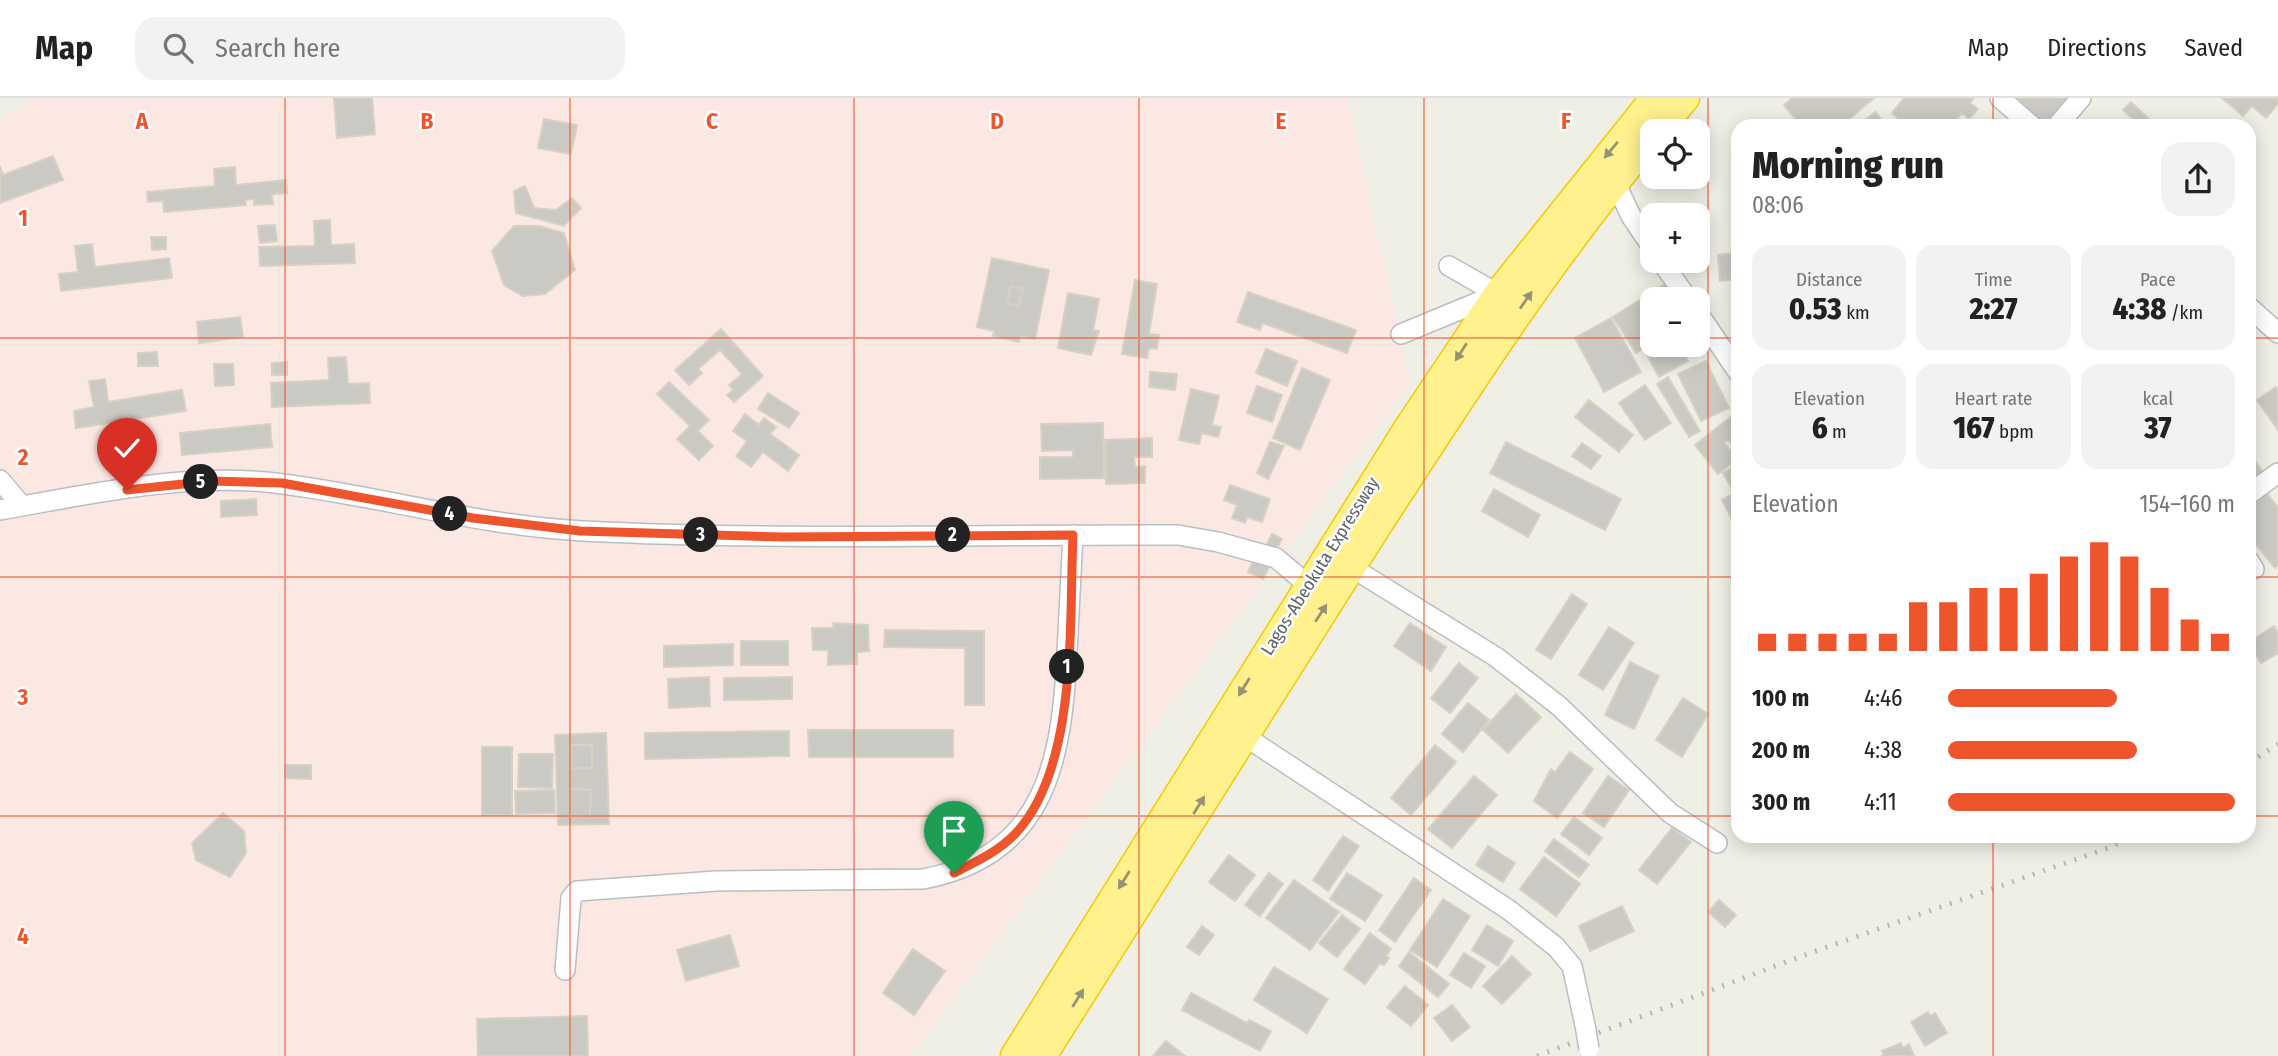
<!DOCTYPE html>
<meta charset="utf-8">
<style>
:root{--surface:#fff;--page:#f2f2f2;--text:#222;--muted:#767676;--line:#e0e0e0;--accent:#ef552d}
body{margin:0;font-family:"Fira Sans Condensed",sans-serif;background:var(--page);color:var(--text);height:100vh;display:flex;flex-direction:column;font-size:26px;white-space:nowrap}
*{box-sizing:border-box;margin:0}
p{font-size:23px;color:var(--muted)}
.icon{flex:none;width:38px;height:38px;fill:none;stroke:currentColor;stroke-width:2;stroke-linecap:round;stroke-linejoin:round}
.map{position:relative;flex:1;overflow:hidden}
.panel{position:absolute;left:1731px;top:21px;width:525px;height:724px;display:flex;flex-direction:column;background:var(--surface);border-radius:21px;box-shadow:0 4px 18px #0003}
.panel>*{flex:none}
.buttons{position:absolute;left:1640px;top:21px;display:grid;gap:14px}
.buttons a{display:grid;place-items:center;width:70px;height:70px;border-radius:14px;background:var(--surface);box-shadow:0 4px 18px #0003;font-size:35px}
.pin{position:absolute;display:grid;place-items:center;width:60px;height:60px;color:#fff;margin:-72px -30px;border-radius:50% 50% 50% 0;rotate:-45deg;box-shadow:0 0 7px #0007}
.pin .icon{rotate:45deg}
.km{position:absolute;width:35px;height:35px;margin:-18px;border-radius:50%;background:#222;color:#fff;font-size:19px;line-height:35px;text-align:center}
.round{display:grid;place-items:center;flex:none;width:74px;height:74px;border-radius:21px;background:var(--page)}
.head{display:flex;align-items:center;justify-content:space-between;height:119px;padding:0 21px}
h1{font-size:38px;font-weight:800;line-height:52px}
.figures{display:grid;grid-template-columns:repeat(3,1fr);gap:10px;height:119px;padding:7px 21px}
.figures div{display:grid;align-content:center;border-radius:18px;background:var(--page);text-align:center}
.figures b{font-size:30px;font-weight:800}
.figures small{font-size:19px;font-weight:400}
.figures p{font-size:19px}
.chart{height:196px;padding:14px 21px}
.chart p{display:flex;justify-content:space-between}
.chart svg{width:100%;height:126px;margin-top:7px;stroke:var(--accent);stroke-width:6}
ul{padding:0 21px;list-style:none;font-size:23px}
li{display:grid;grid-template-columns:112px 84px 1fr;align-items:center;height:52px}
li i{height:18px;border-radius:9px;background:var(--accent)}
header{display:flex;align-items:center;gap:42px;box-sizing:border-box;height:98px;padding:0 35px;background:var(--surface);border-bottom:2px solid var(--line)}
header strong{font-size:33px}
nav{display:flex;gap:38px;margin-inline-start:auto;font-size:24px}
.search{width:490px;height:63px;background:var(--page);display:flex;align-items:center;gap:18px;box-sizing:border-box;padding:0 24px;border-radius:21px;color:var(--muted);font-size:26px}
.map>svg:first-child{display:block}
.medical{fill:#fce8e3}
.building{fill:#cbc9c3;stroke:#d5d2c4;stroke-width:2;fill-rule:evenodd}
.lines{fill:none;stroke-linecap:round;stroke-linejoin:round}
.minor-casing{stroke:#babdc2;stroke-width:22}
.highway-casing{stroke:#f6c900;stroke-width:31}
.minor{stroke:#fff;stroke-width:19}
.highway{stroke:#fff18e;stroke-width:28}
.rail{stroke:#b7b7b8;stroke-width:5;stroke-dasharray:2 9;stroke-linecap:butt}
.minor-bridge-casing{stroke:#babdc2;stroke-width:22;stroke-linecap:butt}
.minor-bridge{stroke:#fff;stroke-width:19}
.oneway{fill:#969375}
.route-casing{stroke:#fff;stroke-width:14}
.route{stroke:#ef552d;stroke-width:9}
.grid{fill:none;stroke:#ef552d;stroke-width:2;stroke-opacity:0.55}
.labels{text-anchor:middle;stroke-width:5;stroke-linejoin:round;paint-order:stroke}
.street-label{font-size:18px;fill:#5d6067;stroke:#fff}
.grid-label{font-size:23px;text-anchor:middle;font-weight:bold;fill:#ef552d;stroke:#fff;stroke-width:5;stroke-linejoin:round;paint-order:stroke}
</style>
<header>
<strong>Map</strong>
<div class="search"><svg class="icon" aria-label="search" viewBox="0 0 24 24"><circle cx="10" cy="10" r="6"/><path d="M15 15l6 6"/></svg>Search here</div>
<nav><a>Map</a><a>Directions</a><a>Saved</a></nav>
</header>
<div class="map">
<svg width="2278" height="958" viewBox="0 0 2278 958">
<rect width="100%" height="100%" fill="#f0efe6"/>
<!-- medical -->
<path class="medical" d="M 38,0 L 1347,0 L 1410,285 L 910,958 L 0,958 L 0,21 Z"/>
<!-- building -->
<path class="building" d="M 334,0 L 372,0 L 375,36 L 337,40 Z
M 1792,0 L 1874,0 L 1841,28 L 1802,28 L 1784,7 Z
M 1904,0 L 1974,0 L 1970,5 L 1978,11 L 1969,21 L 1962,15 L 1951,28 L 1907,28 L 1892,15 Z
M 2013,0 L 2073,0 L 2048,28 L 2044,28 Z
M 2222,0 L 2278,0 L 2278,6 L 2266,20 L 2252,8 L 2243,18 Z
M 2131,4 L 2152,24 L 2148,28 L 2126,28 L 2133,21 L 2123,12 Z
M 1875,14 L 1887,28 L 1859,28 Z
M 544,21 L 577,27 L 571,56 L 538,50 Z
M 53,58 L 63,82 L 0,105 L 0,68 L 3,77 Z
M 235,69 L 236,87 L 286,82 L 287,95 L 272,96 L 273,106 L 254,107 L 254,101 L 245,102 L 246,107 L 164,114 L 163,103 L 148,104 L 147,94 L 215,88 L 214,71 Z
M 525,88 L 534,110 L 556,112 L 572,100 L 581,110 L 564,128 L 516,115 L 514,93 Z
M 330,122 L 331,147 L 354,146 L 355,165 L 260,168 L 259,149 L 315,148 L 314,123 Z
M 275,127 L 277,143 L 260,145 L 258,128 Z
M 514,128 L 539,128 L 564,135 L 575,172 L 545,196 L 523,198 L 504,187 L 492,153 Z
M 151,139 L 166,139 L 166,151 L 152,152 Z
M 92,146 L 95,169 L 169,160 L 172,180 L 61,193 L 59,176 L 78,174 L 75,148 Z
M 1736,155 L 1738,181 L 1720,183 L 1718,157 Z
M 992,160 L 1049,172 L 1035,241 L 1020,238 L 1019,244 L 993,238 L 994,233 L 977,229 ZM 1011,188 L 1023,191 L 1019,208 L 1007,205 Z
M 1135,182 L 1157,186 L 1149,236 L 1159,237 L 1157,251 L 1149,250 L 1147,260 L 1122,256 Z
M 1669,183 L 1681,201 L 1652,201 L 1652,244 L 1636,255 L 1613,219 Z
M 1011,188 L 1023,191 L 1019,208 L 1007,205 Z
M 1248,194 L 1356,232 L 1347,255 L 1262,225 L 1260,232 L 1237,224 Z
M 1068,195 L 1099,201 L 1093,232 L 1099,233 L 1091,257 L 1058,250 Z
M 240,219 L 243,239 L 199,245 L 197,224 Z
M 1611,220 L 1641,274 L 1604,294 L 1575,240 Z
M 721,231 L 763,278 L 734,304 L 727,297 L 733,292 L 729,287 L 742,276 L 720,252 L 698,271 L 702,275 L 689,287 L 675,272 Z
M 1656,247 L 1679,247 L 1688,263 L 1659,279 L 1645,253 Z
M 1266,251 L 1297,263 L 1287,288 L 1256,275 Z
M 157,254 L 158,268 L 138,268 L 138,255 Z
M 346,259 L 348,286 L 369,285 L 370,305 L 272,309 L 271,285 L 329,282 L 328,260 Z
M 1706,263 L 1729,310 L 1701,323 L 1678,276 Z
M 287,264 L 287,277 L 272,277 L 272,265 Z
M 214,266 L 233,266 L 234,287 L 215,288 Z
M 1302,270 L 1330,282 L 1300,352 L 1273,340 Z
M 1150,274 L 1177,276 L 1175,292 L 1149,289 Z
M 1668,279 L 1700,333 L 1689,339 L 1657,286 Z
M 105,281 L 108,304 L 182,292 L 186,313 L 76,330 L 74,313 L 94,309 L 89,283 Z
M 669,284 L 709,322 L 698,333 L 713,348 L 699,362 L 677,341 L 690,328 L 657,296 Z
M 1645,287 L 1671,325 L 1645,342 L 1619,305 Z
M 1257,288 L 1282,297 L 1272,324 L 1247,315 Z
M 2276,289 L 2278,292 L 2278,332 L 2257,302 Z
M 1191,291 L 1219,298 L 1212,327 L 1221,329 L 1218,339 L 1202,335 L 1199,346 L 1179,342 Z
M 768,295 L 799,315 L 789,330 L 758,311 Z
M 1589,302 L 1633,337 L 1619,354 L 1575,319 Z
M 1737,314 L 1738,354 L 1728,342 L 1724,345 L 1737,361 L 1718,376 L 1695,347 Z
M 745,316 L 759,327 L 764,320 L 776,329 L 770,336 L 799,357 L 788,373 L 763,354 L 751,369 L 736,358 L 747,343 L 733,333 Z
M 1103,325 L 1104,380 L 1040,381 L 1040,359 L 1073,359 L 1073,352 L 1042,353 L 1041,326 Z
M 270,326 L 272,349 L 182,357 L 180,335 Z
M 1152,340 L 1152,359 L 1134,359 L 1135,369 L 1145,368 L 1145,385 L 1106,386 L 1105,342 Z
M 1270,344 L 1284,348 L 1268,381 L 1257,375 Z
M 1506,344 L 1621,401 L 1605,432 L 1490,375 Z
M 1582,345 L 1601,358 L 1591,371 L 1572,358 Z
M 2249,354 L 2265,377 L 2249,387 Z
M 1738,367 L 1738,388 L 1732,391 L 1723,375 Z
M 1230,387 L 1270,401 L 1262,424 L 1247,419 L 1245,425 L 1232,420 L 1237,407 L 1224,402 Z
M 2262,390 L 2278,409 L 2278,467 L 2275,470 L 2249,438 L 2249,401 Z
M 1494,391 L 1540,417 L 1528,439 L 1482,413 Z
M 1738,393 L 1738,433 L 1722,402 Z
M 256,401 L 257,417 L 221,419 L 221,403 Z
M 1272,436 L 1282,441 L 1274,456 L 1264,451 Z
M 1256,458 L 1271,465 L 1263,481 L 1248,474 Z
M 1572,496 L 1587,506 L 1551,561 L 1536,552 Z
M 833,525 L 868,527 L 869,553 L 857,554 L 857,566 L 828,567 L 828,552 L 813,552 L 812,530 L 834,530 Z
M 1410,525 L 1446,549 L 1431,573 L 1394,548 Z
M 2274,528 L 2278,534 L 2278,555 L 2261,565 L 2249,544 Z
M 1609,529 L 1634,545 L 1603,592 L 1579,577 Z
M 885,532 L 984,533 L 984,607 L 965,607 L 965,550 L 884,549 Z
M 741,543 L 788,543 L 788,567 L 741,567 Z
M 733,546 L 733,567 L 664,569 L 664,548 Z
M 1630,564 L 1659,578 L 1634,631 L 1605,617 Z
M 1459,565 L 1478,580 L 1450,615 L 1431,600 Z
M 709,579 L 710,608 L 669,610 L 668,581 Z
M 792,579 L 792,601 L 724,602 L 724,580 Z
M 1516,596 L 1541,619 L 1508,655 L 1483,632 Z
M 1683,600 L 1708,616 L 1682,659 L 1656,642 Z
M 1468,605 L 1489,622 L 1463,654 L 1442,636 Z
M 808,632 L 953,632 L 953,659 L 809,659 Z
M 789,633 L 789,658 L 645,661 L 645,635 Z
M 606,635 L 609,726 L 558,727 L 555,637 ZM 571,647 L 592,647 L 592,670 L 571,670 ZM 570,691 L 591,692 L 590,718 L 570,718 Z
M 571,647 L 592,647 L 592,670 L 571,670 Z
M 1435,647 L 1456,664 L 1411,717 L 1391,700 Z
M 482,649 L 512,649 L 512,717 L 482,717 Z
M 1570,654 L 1593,671 L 1557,720 L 1534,703 L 1551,671 L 1555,674 Z
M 519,656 L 553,656 L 552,690 L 518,689 Z
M 285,667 L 311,667 L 311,681 L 285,680 Z
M 1474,678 L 1497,697 L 1452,750 L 1428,731 Z
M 1608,678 L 1629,692 L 1604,729 L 1583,715 Z
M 570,691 L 591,692 L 590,718 L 570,718 Z
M 554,692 L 555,715 L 516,716 L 515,693 Z
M 223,715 L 244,733 L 246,755 L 230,779 L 196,762 L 192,745 Z
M 1574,719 L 1602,740 L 1589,757 L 1561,736 Z
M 1672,730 L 1691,744 L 1657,786 L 1639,772 Z
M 1343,738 L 1359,748 L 1328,793 L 1313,782 Z
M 1554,741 L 1589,767 L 1579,779 L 1545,753 Z
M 1488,748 L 1515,765 L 1503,784 L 1476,767 Z
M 1229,757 L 1255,777 L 1235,803 L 1209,784 Z
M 1544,759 L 1580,786 L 1556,818 L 1520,791 Z
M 1269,775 L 1283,786 L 1260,818 L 1245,807 Z
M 1347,775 L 1382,797 L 1365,823 L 1330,801 Z
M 1414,780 L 1431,792 L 1395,844 L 1379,832 Z
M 1294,782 L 1339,814 L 1310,852 L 1266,820 Z
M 1443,801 L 1470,818 L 1437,869 L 1410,852 Z
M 1719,802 L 1736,817 L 1725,829 L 1708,814 Z
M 1622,808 L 1634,833 L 1590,853 L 1579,828 Z
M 1342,817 L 1360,831 L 1337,859 L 1319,845 Z
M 1487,827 L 1513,843 L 1498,868 L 1472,852 Z
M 1202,828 L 1214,837 L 1199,857 L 1187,849 Z
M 1370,835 L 1391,851 L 1386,858 L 1389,860 L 1384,867 L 1380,865 L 1365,886 L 1344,871 Z
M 730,837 L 739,868 L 686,883 L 677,852 Z
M 913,851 L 945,873 L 914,917 L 883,895 Z
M 1409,854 L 1449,886 L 1438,899 L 1399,868 Z
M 1464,855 L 1485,868 L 1471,890 L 1450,877 Z
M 1512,858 L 1531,876 L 1502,906 L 1483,888 Z
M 1274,869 L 1328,901 L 1307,935 L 1254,902 Z
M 1405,888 L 1428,907 L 1411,928 L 1387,909 Z
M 1191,895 L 1247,925 L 1249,922 L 1271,933 L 1260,953 L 1182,912 Z
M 1452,907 L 1470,929 L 1452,943 L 1434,920 Z
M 1928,914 L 1930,918 L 1935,915 L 1947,935 L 1925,948 L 1911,924 Z
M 587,918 L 588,958 L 478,958 L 477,921 Z
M 1166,943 L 1185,958 L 1153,958 Z
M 1901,945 L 1903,950 L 1909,946 L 1914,958 L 1881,958 L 1884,957 L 1882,953 Z"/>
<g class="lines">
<defs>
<path id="minor" d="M 2000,0 L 2032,28
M 2057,28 L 2081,0
M 1615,84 L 1631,118 L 1652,149
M 1661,163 L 1688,201
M 2249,209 L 2278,235
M 1698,215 L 1738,274
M 1401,236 L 1498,196 L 1449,168
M 0,382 L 22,408
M 2249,396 L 2278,375
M 0,412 C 91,396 191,373 283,386 C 384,399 481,428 583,433 C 781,443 979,436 1178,437 L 1218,444 L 1276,460 L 1307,486
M 2249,463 L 2254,471
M 1351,469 L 1496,559 L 1559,608 L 1670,715 L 1717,745
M 1244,634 L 1252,643 L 1509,812 L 1556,849 L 1572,868 L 1585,927
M 565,872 L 571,800 L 577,793 L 716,783 L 923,781 C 1046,758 1062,662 1067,554 C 1069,515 1071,476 1073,437"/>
<path id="highway" d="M 1657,33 L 1685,0
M 1015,958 L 1409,329 L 1498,196 L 1655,0
M 1042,958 C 1153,781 1264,604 1377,428 C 1464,294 1549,161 1652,39"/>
</defs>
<!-- minor casing -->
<use href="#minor" class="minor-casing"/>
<!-- highway casing -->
<use href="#highway" class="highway-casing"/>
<!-- minor -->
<use href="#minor" class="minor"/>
<!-- highway -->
<use href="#highway" class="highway"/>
<!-- rail -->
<path class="rail" d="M 2249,665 L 2278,646
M 1537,958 L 1810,855 L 2114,748 L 2129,738"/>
<defs>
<path id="minor-bridge" d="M 1585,927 L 1589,951"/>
</defs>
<!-- minor-bridge casing -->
<use href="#minor-bridge" class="minor-bridge-casing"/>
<!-- minor-bridge -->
<use href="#minor-bridge" class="minor-bridge"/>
</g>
<!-- one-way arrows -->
<defs><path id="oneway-solid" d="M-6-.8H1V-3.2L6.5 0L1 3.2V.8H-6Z" transform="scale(1.75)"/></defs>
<g class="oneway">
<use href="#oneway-solid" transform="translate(1611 52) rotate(130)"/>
<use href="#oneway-solid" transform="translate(1526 202) rotate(-55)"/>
<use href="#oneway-solid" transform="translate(1461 254) rotate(123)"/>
<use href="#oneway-solid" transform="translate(1321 515) rotate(-57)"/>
<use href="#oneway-solid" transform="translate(1244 589) rotate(122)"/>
<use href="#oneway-solid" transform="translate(1199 707) rotate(-58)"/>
<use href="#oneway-solid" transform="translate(1124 782) rotate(122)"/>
<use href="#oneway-solid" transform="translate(1078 900) rotate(-58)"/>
</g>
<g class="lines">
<defs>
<path id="route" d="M 127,392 L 211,383 L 282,385 L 473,420 L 580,433 L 783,439 L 1073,437 C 1069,525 1078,668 1016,735 C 999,753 976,764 954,775"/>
</defs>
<!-- route casing -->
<use href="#route" class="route-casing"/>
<!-- route -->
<use href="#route" class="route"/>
</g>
<!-- grid -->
<path class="grid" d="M 285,0 L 285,958M 570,0 L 570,958M 854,0 L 854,958M 1139,0 L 1139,958M 1424,0 L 1424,958M 1708,0 L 1708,958M 1993,0 L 1993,28M 0,240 L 1652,240M 1698,240 L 1738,240M 2249,240 L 2278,240M 0,479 L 1738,479M 2249,479 L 2278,479M 0,718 L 1738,718M 2249,718 L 2278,718M 1993,738 L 1993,958"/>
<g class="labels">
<!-- street labels -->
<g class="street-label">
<text transform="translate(1320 468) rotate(-58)" y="6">Lagos-Abeokuta Expressway</text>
</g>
</g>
<g class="grid-label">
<text x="142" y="31">A</text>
<text x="427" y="31">B</text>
<text x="712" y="31">C</text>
<text x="997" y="31">D</text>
<text x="1281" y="31">E</text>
<text x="1566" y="31">F</text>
<text x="23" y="128">1</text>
<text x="23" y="367">2</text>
<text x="23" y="607">3</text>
<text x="23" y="846">4</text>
</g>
</svg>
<div class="buttons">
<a><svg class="icon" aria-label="locate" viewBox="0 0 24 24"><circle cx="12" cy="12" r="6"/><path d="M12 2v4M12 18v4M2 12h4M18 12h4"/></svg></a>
<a>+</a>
<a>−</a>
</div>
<div class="pin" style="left:954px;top:775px;background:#1e9e55"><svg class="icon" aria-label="arrive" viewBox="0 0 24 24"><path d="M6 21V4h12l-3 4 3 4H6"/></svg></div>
<div class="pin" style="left:127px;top:392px;background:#d93025"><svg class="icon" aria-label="check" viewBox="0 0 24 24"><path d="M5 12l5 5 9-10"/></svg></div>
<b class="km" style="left:1067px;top:569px">1</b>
<b class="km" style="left:953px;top:437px">2</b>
<b class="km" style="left:701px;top:437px">3</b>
<b class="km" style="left:450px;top:416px">4</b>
<b class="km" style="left:201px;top:384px">5</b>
<section class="panel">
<div class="head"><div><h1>Morning run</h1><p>08:06</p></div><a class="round"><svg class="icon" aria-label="share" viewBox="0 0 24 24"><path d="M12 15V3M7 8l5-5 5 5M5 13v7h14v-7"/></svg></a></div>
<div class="figures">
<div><p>Distance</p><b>0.53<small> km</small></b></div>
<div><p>Time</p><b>2:27</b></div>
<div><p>Pace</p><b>4:38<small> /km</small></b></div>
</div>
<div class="figures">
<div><p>Elevation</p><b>6<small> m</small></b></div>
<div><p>Heart rate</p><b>167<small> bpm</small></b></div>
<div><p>kcal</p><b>37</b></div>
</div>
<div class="chart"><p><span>Elevation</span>154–160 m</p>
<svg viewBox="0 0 160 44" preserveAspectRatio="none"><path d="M5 44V38M15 44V38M25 44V38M35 44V38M45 44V38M55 44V27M65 44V27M75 44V22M85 44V22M95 44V17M105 44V11M115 44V6M125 44V11M135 44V22M145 44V33M155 44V38"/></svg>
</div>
<ul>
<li><b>100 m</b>4:46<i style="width:59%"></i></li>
<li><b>200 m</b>4:38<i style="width:66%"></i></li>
<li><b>300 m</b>4:11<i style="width:100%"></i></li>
</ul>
</section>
</div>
